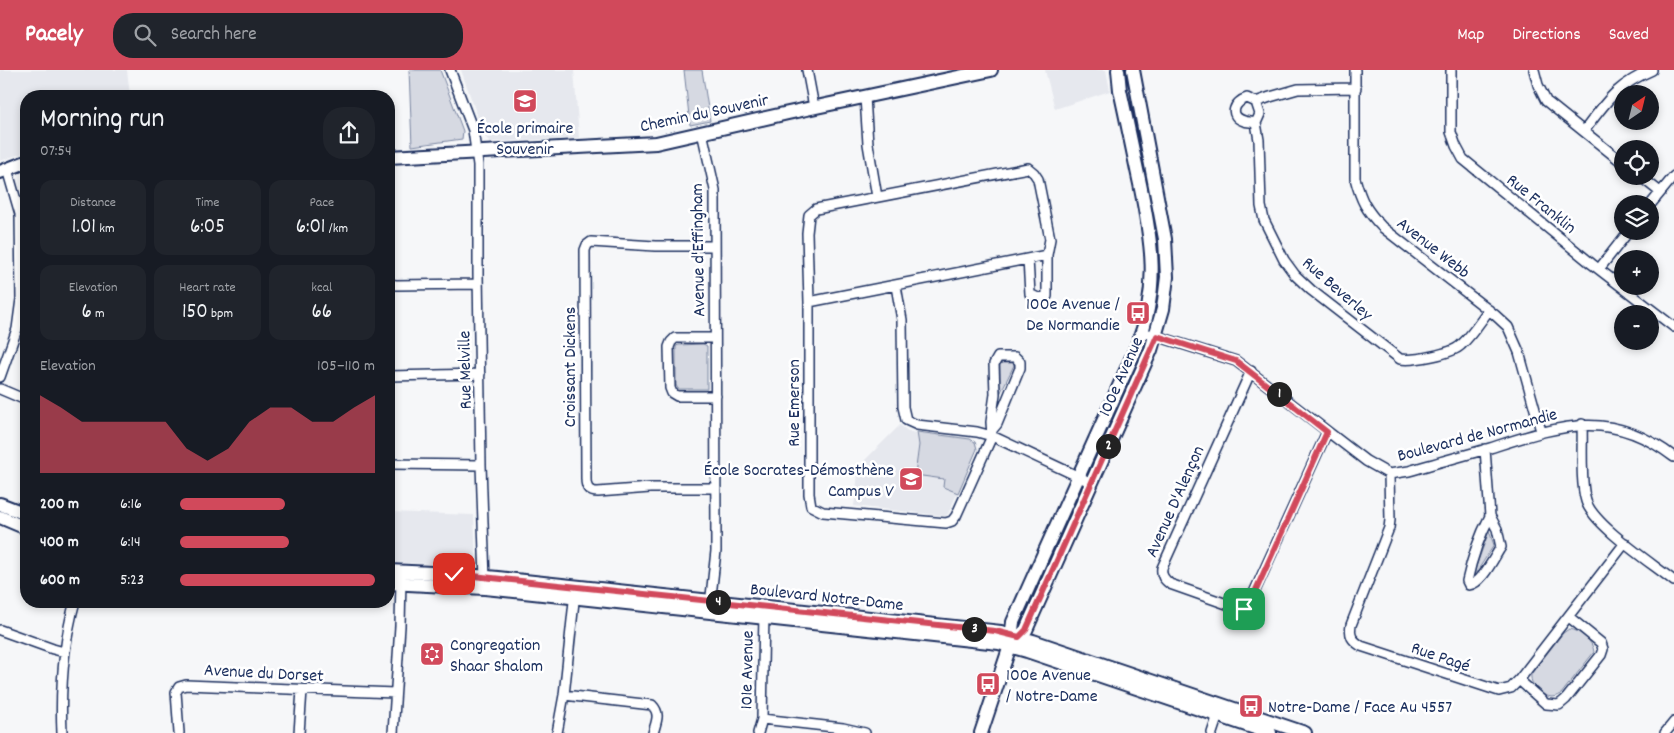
<!DOCTYPE html>
<meta charset="utf-8">
<style>
:root{--surface:#171b24;--page:#20242c;--text:#f1f3f6;--muted:#9ea1a6;--accent:#d1495b}
body{margin:0;font-family:Dekko,sans-serif;background:var(--page);color:var(--text);height:100vh;display:flex;flex-direction:column;font-size:19px;white-space:nowrap}
*{box-sizing:border-box;margin:0}
p{font-size:16px;color:var(--muted)}
.icon{flex:none;width:28px;height:28px;fill:none;stroke:currentColor;stroke-width:2;stroke-linecap:round;stroke-linejoin:round}
.map{position:relative;flex:1;overflow:hidden}
.side{position:absolute;left:20px;top:20px;width:375px;height:518px;display:flex;flex-direction:column;background:var(--surface);border-radius:20px;box-shadow:0 2px 8px #0003}
.side>*{flex:none}
.needle{width:32px;rotate:35deg}
.controls{position:absolute;left:1614px;top:15px;display:grid;gap:10px}
.controls a{display:grid;place-items:center;width:45px;height:45px;border-radius:50%;background:var(--surface);box-shadow:0 2px 8px #0003;font-size:25px}
.pin{position:absolute;display:grid;place-items:center;width:42px;height:42px;color:#fff;margin:-21px;border-radius:10px;box-shadow:0 2px 8px #0006}
.km{position:absolute;width:25px;height:25px;margin:-12px;border-radius:50%;background:#222;color:#fff;font-size:14px;line-height:25px;text-align:center}
.round{display:grid;place-items:center;flex:none;width:52px;height:52px;border-radius:20px;background:var(--page)}
.headline{display:flex;align-items:center;justify-content:space-between;height:85px;padding:0 20px}
h1{font-size:28px;font-weight:600;line-height:38px}
.stats{display:grid;grid-template-columns:repeat(3,1fr);gap:8px;height:85px;padding:5px 20px}
.stats div{display:grid;align-content:center;border-radius:12px;background:var(--page);text-align:center}
.stats b{font-size:21px;font-weight:600}
.stats small{font-size:14px;font-weight:400}
.stats p{font-size:14px}
.chart{height:140px;padding:10px 20px}
.chart p{display:flex;justify-content:space-between}
.chart svg{width:100%;height:90px;margin-top:5px;fill:var(--accent);opacity:.7}
ul{padding:0 20px;list-style:none;font-size:16px}
li{display:grid;grid-template-columns:80px 60px 1fr;align-items:center;height:38px}
li i{height:12px;border-radius:6px;background:var(--accent)}
header{display:flex;align-items:center;gap:30px;box-sizing:border-box;height:70px;padding:0 25px;background:var(--accent);color:#fff}
header strong{font-size:24px}
nav{display:flex;gap:28px;margin-inline-start:auto;font-size:18px}
.search{width:350px;height:45px;background:var(--page);display:flex;align-items:center;gap:12px;box-sizing:border-box;padding:0 18px;border-radius:20px;color:var(--muted);font-size:19px}
.map>svg:first-child{display:block}
.built{fill:#e6e8ee}
.green{fill:#d6d9e2;stroke:#7884a0}
.lines{fill:none;stroke-linecap:round;stroke-linejoin:round}
.street-casing{stroke:#1b2f5e;stroke-width:12}
.secondary-casing{stroke:#1b2f5e;stroke-width:16}
.street{stroke:#fff;stroke-width:9}
.secondary{stroke:#fff;stroke-width:12}
.route-casing{stroke:#fff;stroke-width:10}
.route{stroke:#d1495b;stroke-width:6}
.labels{text-anchor:middle;stroke-width:5;stroke-linejoin:round;paint-order:stroke}
.street-label{font-size:18px;fill:#1b2f5e;stroke:#fff}
.poi-label{font-size:18px;fill:#1b2f5e;stroke:#fff;text-anchor:start}
</style>
<header>
<strong>Pacely</strong>
<div class="search"><svg class="icon" aria-label="search" viewBox="0 0 24 24"><circle cx="10" cy="10" r="6"/><path d="M15 15l6 6"/></svg>Search here</div>
<nav><a>Map</a><a>Directions</a><a>Saved</a></nav>
</header>
<div class="map">
<svg width="1674" height="663" viewBox="0 0 1674 663">
<rect width="100%" height="100%" fill="#f6f7f9"/>
<filter id="ink" filterUnits="userSpaceOnUse"><feTurbulence type="fractalNoise" baseFrequency=".02" numOctaves="2"/><feDisplacementMap in="SourceGraphic" scale="10" xChannelSelector="R" yChannelSelector="G"/><feConvolveMatrix kernelMatrix="1 2 1 2 8 2 1 2 1" color-interpolation-filters="sRGB"/></filter>
<g filter="url(#ink)">
<!-- built -->
<path class="built" d="M 0,0 L 127,0 L 130,26 L 26,26 L 26,82 L 0,91 Z
M 461,0 L 574,0 L 579,68 L 492,72 L 488,70 L 484,65 Z
M 1045,0 L 1106,0 L 1110,21 L 1055,39 Z
M 900,355 L 909,362 L 970,369 L 977,374 L 977,379 L 948,444 L 945,446 L 854,436 L 859,396 Z
M 389,442 L 474,445 L 476,493 L 471,496 L 389,492 Z"/>
<!-- green -->
<path class="green" d="M 409,0 L 440,0 L 463,61 L 462,69 L 412,76 Z
M 684,0 L 702,0 L 710,51 L 690,55 Z
M 703,274 L 707,276 L 707,319 L 678,319 L 676,315 L 676,276 L 679,275 Z
M 1002,293 L 1013,293 L 1014,295 L 1000,324 L 1000,295 Z
M 917,362 L 970,369 L 975,372 L 977,379 L 958,423 L 943,417 L 944,409 L 915,405 L 919,375 Z
M 1489,461 L 1494,475 L 1474,506 L 1473,505 Z
M 1569,559 C 1580,560 1593,571 1594,582 L 1561,624 C 1549,633 1529,619 1531,604 L 1563,563 Z"/>
<g class="lines">
<defs>
<path id="street" d="M 450,0 L 473,60 L 478,95 L 478,203 L 481,395 L 485,510
M 807,0 L 814,37
M 1355,0 L 1355,108 C 1361,131 1366,140 1382,157 L 1495,245 L 1508,257 L 1519,282 L 1541,361
M 1451,0 L 1451,62 L 1456,76 L 1463,89 L 1592,194 L 1674,257
M 1534,0 L 1538,15 L 1546,31 L 1622,92
M 865,27 L 868,74 L 877,127
M 1256,32 L 1260,44 L 1256,53 L 1259,70 L 1261,136 L 1264,150 L 1284,190 L 1295,205 L 1311,220 L 1400,289 C 1413,291 1452,284 1461,275 C 1472,265 1480,252 1489,240
M 1256,53 C 1252,52 1247,52 1244,51 C 1228,46 1234,32 1247,28 L 1256,32 L 1270,27 L 1298,19 L 1356,18
M 1584,61 C 1607,31 1615,16 1652,0
M 702,62 L 715,120 L 716,481 L 710,535
M 1640,106 L 1660,122
M 1650,135 L 1674,106
M 715,176 L 655,176 L 591,172 L 587,175 L 585,180 L 586,409 C 586,418 589,422 598,422 L 650,418 L 716,418
M 1599,199 L 1629,161
M 389,214 L 396,215 L 478,214
M 896,216 L 902,250 L 903,337 L 906,350 L 917,355 L 977,362 L 992,366 L 1092,413
M 809,232 L 1047,185
M 1150,264 L 1236,291 L 1366,391 L 1389,404 L 1409,401 C 1435,393 1463,386 1490,378 C 1559,356 1610,337 1674,387
M 715,268 L 675,268 L 671,272 L 669,277 L 670,318 L 672,323 L 677,326 L 716,326
M 1251,301 L 1162,498 C 1161,506 1164,509 1170,514 L 1238,538 L 1243,539 L 1248,536 L 1327,362
M 389,306 L 480,304
M 0,307 L 17,259 L 21,229 L 20,144 L 7,99
M 0,319 L 26,330
M 1582,354 C 1583,376 1580,412 1586,431 C 1593,455 1653,494 1674,511
M 992,360 L 997,354 L 1020,298 L 1020,292 L 1015,287 L 998,287 L 994,294 L 995,324 L 991,352 L 992,366 L 956,446 L 952,451 L 946,453 L 823,442 L 811,436 L 809,424 L 809,232 L 807,163 L 809,145 L 816,139 L 1028,98 L 1034,103 L 1038,109 L 1050,169 L 1047,185 L 1047,226 L 1038,228 L 1030,224 L 1028,189
M 1485,379 L 1490,446 L 1497,459 L 1501,477 C 1494,487 1482,514 1469,515 L 1467,511 C 1472,488 1479,467 1490,446
M 389,394 L 481,395
M 1389,404 L 1390,450 L 1389,458 L 1351,555 C 1349,566 1352,570 1361,576 L 1499,621 L 1511,618 L 1519,610 L 1625,473
M 0,560 L 53,579 L 64,582
M 1519,610 L 1546,634 L 1559,635 L 1566,629 L 1601,585 L 1603,579 L 1601,573 L 1569,547
M 564,625 L 652,635 C 661,644 656,652 653,663
M 762,649 L 843,658 L 865,663
M 62,663 C 60,618 63,575 75,531
M 179,663 L 176,622 L 179,617 L 186,615 L 395,623
M 299,663 L 302,620
M 393,663 L 400,556 L 401,508
M 557,663 L 564,625 L 575,522
M 758,663 L 762,649 L 764,544
M 1212,663 L 1219,642
M 1665,663 L 1674,652"/>
<path id="secondary" d="M 389,87 L 656,73 L 788,43 L 991,0
M 0,102 L 26,92
M 0,434 L 26,444
M 0,447 L 26,458
M 389,501 L 454,504 L 498,508 L 1001,562 L 1033,571 L 1305,663
M 389,513 L 485,518 L 999,573 L 1027,581 L 1270,663
M 1015,571 L 1026,560 L 1151,280 L 1163,239 L 1167,207 L 1165,169 L 1133,0
M 981,663 L 1010,576 L 1013,552 L 1137,276 C 1160,218 1152,172 1140,114 C 1133,82 1127,51 1120,20 L 1118,0"/>
</defs>
<!-- street casing -->
<use href="#street" class="street-casing"/>
<!-- secondary casing -->
<use href="#secondary" class="secondary-casing"/>
<!-- street -->
<use href="#street" class="street"/>
<!-- secondary -->
<use href="#secondary" class="secondary"/>
</g>
</g>
<g class="lines" filter="url(#ink)">
<defs>
<path id="route" d="M 454,504 L 995,561 L 1019,567 L 1026,560 L 1157,266 L 1236,291 L 1327,362 L 1256,520 L 1248,536 L 1244,539"/>
</defs>
<!-- route casing -->
<use href="#route" class="route-casing"/>
<!-- route -->
<use href="#route" class="route"/>
</g>
<!-- icons -->
<defs>
<symbol id="school-square" viewBox="-11 -11 22 22"><rect x="-9" y="-9" width="18" height="18" rx="4" fill="#d1495b" stroke="#fff"/><path d="M0-5L7-2L0 1L-7-2ZM-4 1L0 2.5L4 1V4Q0 6-4 4Z" fill="#fff"/></symbol>
<symbol id="bus-square" viewBox="-11 -11 22 22"><rect x="-9" y="-9" width="18" height="18" rx="4" fill="#d1495b" stroke="#fff"/><path d="M-5-6H5V4H4V6H2V4H-2V6H-4V4H-5ZM-3.5-4V0h7V-4ZM-3.5 1.2v1.5H-2V1.2ZM2 1.2v1.5H3.5V1.2Z" fill="#fff"/></symbol>
<symbol id="synagogue-square" viewBox="-11 -11 22 22"><rect x="-9" y="-9" width="18" height="18" rx="4" fill="#d1495b" stroke="#fff"/><path d="M0-6.5L5.6 3.2H-5.6ZM0 6.5L5.6-3.2H-5.6Z" fill="#fff"/></symbol>
</defs>
<g fill-rule="evenodd">
<use href="#school-square" x="511" y="17" width="28" height="28"/>
<use href="#bus-square" x="1124" y="229" width="28" height="28"/>
<use href="#school-square" x="897" y="395" width="28" height="28"/>
<use href="#synagogue-square" x="418" y="570" width="28" height="28"/>
<use href="#bus-square" x="974" y="600" width="28" height="28"/>
<use href="#bus-square" x="1237" y="622" width="28" height="28"/>
</g>
<g class="labels">
<!-- street labels -->
<g class="street-label">
<text transform="translate(704 42) rotate(-12)" y="6">Chemin du Souvenir</text>
<text transform="translate(1542 133) rotate(39)" y="6">Rue Franklin</text>
<text transform="translate(1434 177) rotate(38)" y="6">Avenue Webb</text>
<text transform="translate(697 180) rotate(-91)" y="6">Avenue d'Effingham</text>
<text transform="translate(1338 218) rotate(41)" y="6">Rue Beverley</text>
<text transform="translate(569 297) rotate(-90)" y="6">Croissant Dickens</text>
<text transform="translate(464 300) rotate(-91)" y="6">Rue Melville</text>
<text transform="translate(1120 306) rotate(-66)" y="6">100e Avenue</text>
<text transform="translate(793 333) rotate(-90)" y="6">Rue Emerson</text>
<text transform="translate(1477 364) rotate(-15)" y="6">Boulevard de Normandie</text>
<text transform="translate(1174 431) rotate(-66)" y="6">Avenue D'Alençon</text>
<text transform="translate(827 526) rotate(6)" y="6">Boulevard Notre-Dame</text>
<text transform="translate(1441 586) rotate(19)" y="6">Rue Pagé</text>
<text transform="translate(746 600) rotate(-89)" y="6">101e Avenue</text>
<text transform="translate(264 602) rotate(3)" y="6">Avenue du Dorset</text>
</g>
<!-- poi labels -->
<g class="poi-label">
<text x="525" y="63" text-anchor="middle">École primaire<tspan x="525" dy="21">Souvenir</tspan></text>
<text x="1120" y="239" text-anchor="end">100e Avenue /<tspan x="1120" dy="21">De Normandie</tspan></text>
<text x="894" y="405" text-anchor="end">École Socrates-Démosthène<tspan x="894" dy="21">Campus V</tspan></text>
<text x="450" y="580">Congregation<tspan x="450" dy="21">Shaar Shalom</tspan></text>
<text x="1006" y="610">100e Avenue<tspan x="1006" dy="21">/ Notre-Dame</tspan></text>
<text x="1268" y="642">Notre-Dame / Face Au 4557</text>
</g>
</g>
</svg>
<div class="controls">
<a><svg class="needle" viewBox="-14 -14 28 28"><path d="M0-13l5 13h-10z" fill="#e53935"/><path d="M0 13l5-13h-10z" fill="#9ea1a6"/></svg></a>
<a><svg class="icon" aria-label="locate" viewBox="0 0 24 24"><circle cx="12" cy="12" r="6"/><path d="M12 2v4M12 18v4M2 12h4M18 12h4"/></svg></a>
<a><svg class="icon" aria-label="layers" viewBox="0 0 24 24"><path d="M12 4l9 5-9 5-9-5zM3 14l9 5 9-5"/></svg></a>
<a>+</a>
<a>−</a>
</div>
<div class="pin" style="left:1244px;top:539px;background:#1e9e55"><svg class="icon" aria-label="arrive" viewBox="0 0 24 24"><path d="M6 21V4h12l-3 4 3 4H6"/></svg></div>
<div class="pin" style="left:454px;top:504px;background:#d93025"><svg class="icon" aria-label="check" viewBox="0 0 24 24"><path d="M5 12l5 5 9-10"/></svg></div>
<b class="km" style="left:1279px;top:324px">1</b>
<b class="km" style="left:1108px;top:376px">2</b>
<b class="km" style="left:974px;top:559px">3</b>
<b class="km" style="left:718px;top:532px">4</b>
<section class="side">
<div class="headline"><div><h1>Morning run</h1><p>07:54</p></div><a class="round"><svg class="icon" aria-label="share" viewBox="0 0 24 24"><path d="M12 15V3M7 8l5-5 5 5M5 13v7h14v-7"/></svg></a></div>
<div class="stats">
<div><p>Distance</p><b>1.01<small> km</small></b></div>
<div><p>Time</p><b>6:05</b></div>
<div><p>Pace</p><b>6:01<small> /km</small></b></div>
</div>
<div class="stats">
<div><p>Elevation</p><b>6<small> m</small></b></div>
<div><p>Heart rate</p><b>150<small> bpm</small></b></div>
<div><p>kcal</p><b>66</b></div>
</div>
<div class="chart"><p><span>Elevation</span>105–110 m</p>
<svg viewBox="0 0 160 44" preserveAspectRatio="none"><path d="M0 44V6L10 12L20 19L30 19L40 19L50 19L60 19L70 32L80 38L90 32L100 19L110 12L120 12L130 19L140 19L150 12L160 6V44z"/></svg>
</div>
<ul>
<li><b>200 m</b>6:16<i style="width:54%"></i></li>
<li><b>400 m</b>6:14<i style="width:56%"></i></li>
<li><b>600 m</b>5:23<i style="width:100%"></i></li>
</ul>
</section>
</div>
